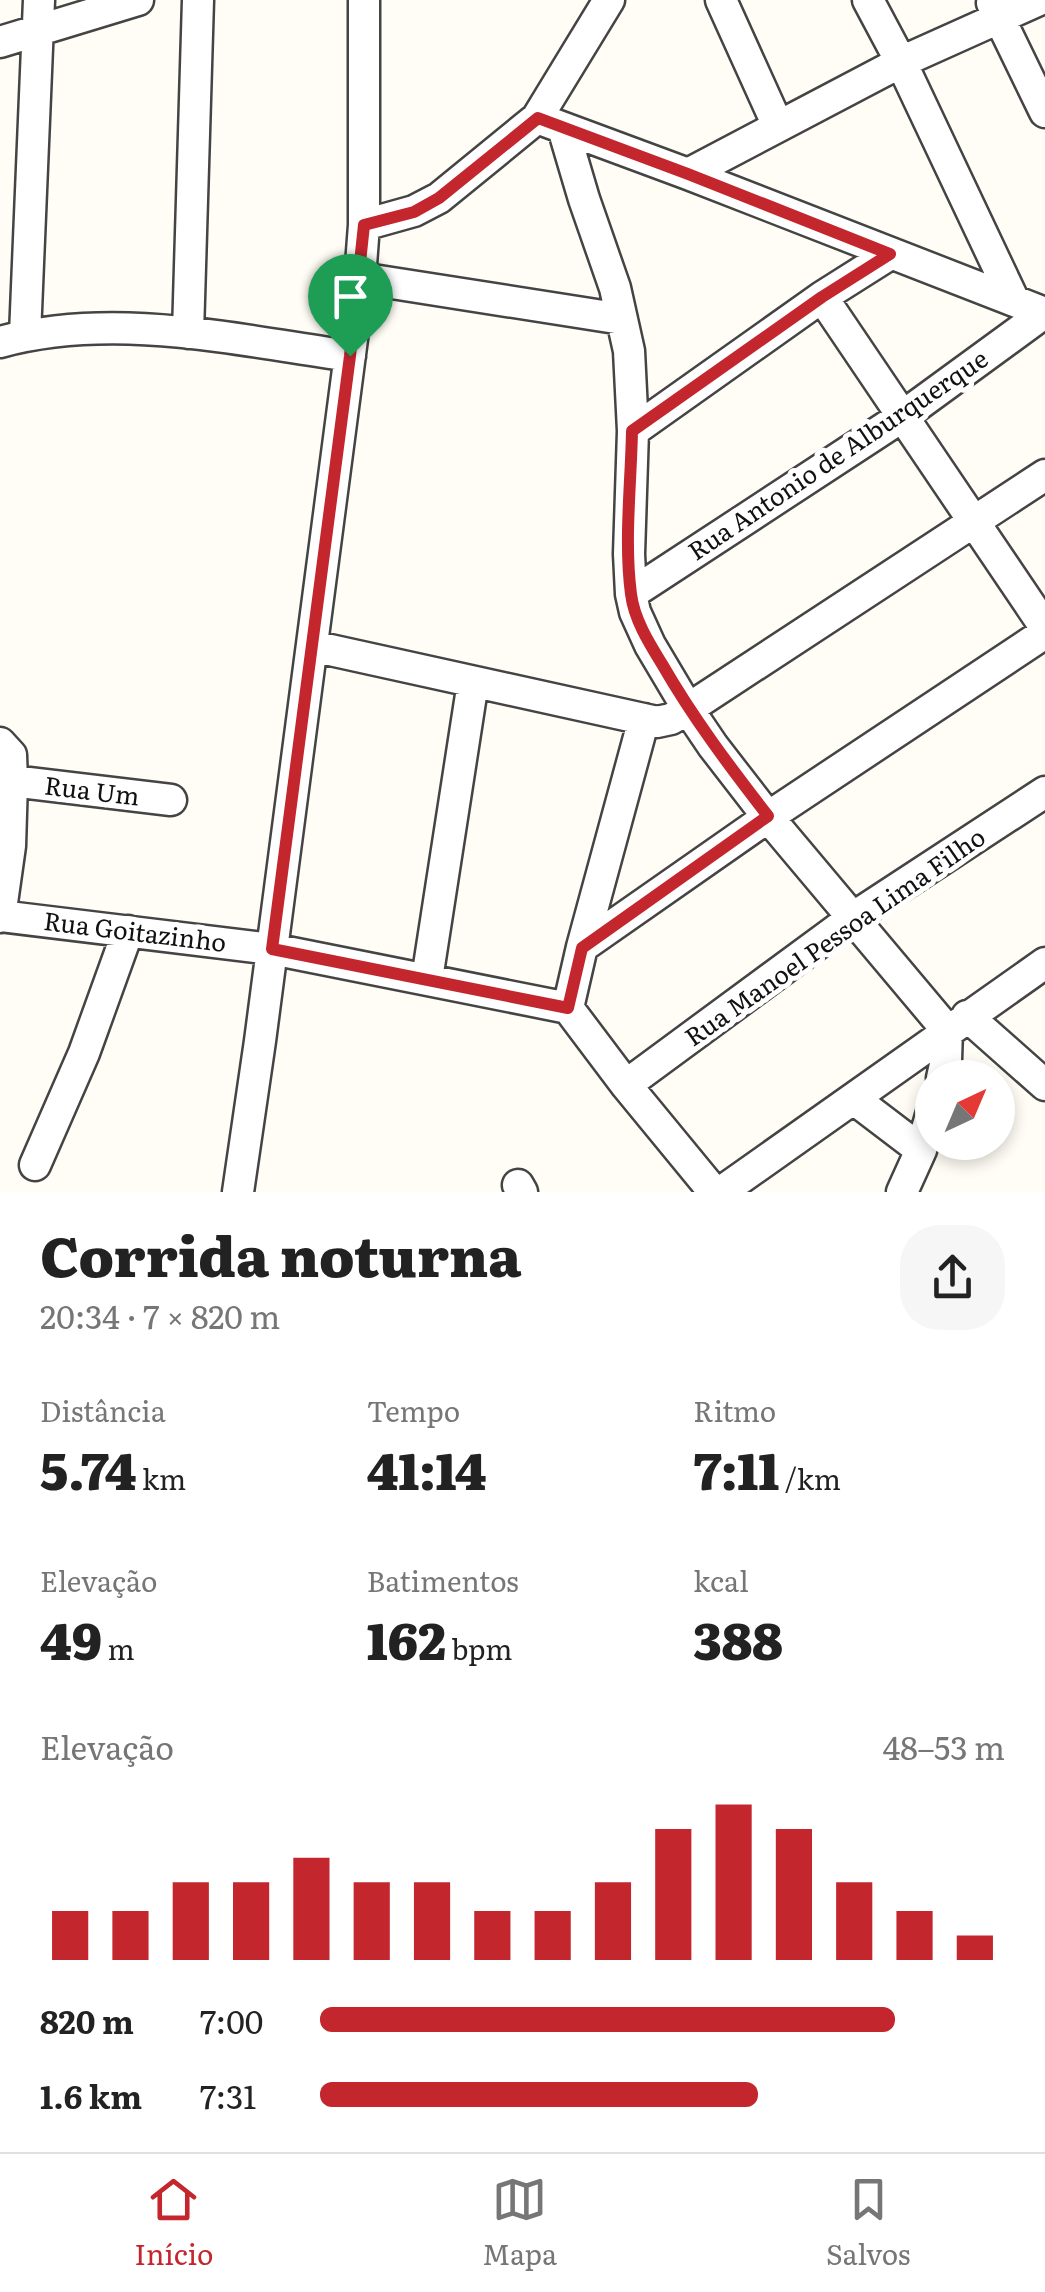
<!DOCTYPE html>
<html lang="pt">
<meta charset="utf-8">
<style>
:root{--surface:#fff;--page:#f6f6f6;--text:#222;--muted:#767676;--line:#e0e0e0;--accent:#c4262e}
body{margin:0;font-family:Literata,serif;background:var(--page);color:var(--text);height:100vh;display:flex;flex-direction:column;font-size:38px;white-space:nowrap}
*{box-sizing:border-box;margin:0}
p{font-size:32px;color:var(--muted)}
.icon{flex:none;width:55px;height:55px;fill:none;stroke:currentColor;stroke-width:2;stroke-linecap:round;stroke-linejoin:round}
.map{position:relative;height:1192px;overflow:hidden}
.details{display:flex;flex-direction:column;background:var(--surface);flex:1}
.details>*{flex:none}
.needle{width:65px;rotate:44deg}
.controls{position:absolute;left:915px;top:1060px;display:grid;gap:20px}
.controls a{display:grid;place-items:center;width:100px;height:100px;border-radius:50%;background:var(--surface);box-shadow:0 5px 15px #0003;font-size:50px}
.pin{position:absolute;display:grid;place-items:center;width:85px;height:85px;color:#fff;margin:-102px -42px;border-radius:50% 50% 50% 0;rotate:-45deg;box-shadow:0 0 10px #0007}
.pin .icon{rotate:45deg}
.round{display:grid;place-items:center;flex:none;width:105px;height:105px;border-radius:40px;background:var(--page)}
.head{display:flex;align-items:center;justify-content:space-between;height:170px;padding:0 40px}
h1{font-size:55px;font-weight:800;line-height:75px}
.figures{display:grid;grid-template-columns:repeat(3,1fr);gap:15px;height:170px;padding:10px 40px}
.figures div{display:grid;align-content:center}
.figures b{font-size:50px;font-weight:800}
.figures small{font-size:28px;font-weight:400}
.figures p{font-size:28px}
.chart{height:280px;padding:20px 40px}
.chart p{display:flex;justify-content:space-between}
.chart svg{width:100%;height:180px;margin-top:10px;stroke:var(--accent);stroke-width:6}
ul{padding:0 40px;list-style:none;font-size:32px}
li{display:grid;grid-template-columns:160px 120px 1fr;align-items:center;height:75px}
li i{height:25px;border-radius:12px;background:var(--accent)}
.menu{display:flex;justify-content:space-around;align-items:center;height:140px;border-top:2px solid var(--line);background:var(--surface);font-size:28px;color:var(--muted)}
.menu a{display:grid;justify-items:center;gap:5px}
.menu .selected{color:var(--accent)}
.map>svg:first-child{display:block}
.lines{fill:none;stroke-linecap:round;stroke-linejoin:round}
.minor-casing{stroke:#444;stroke-width:35}
.minor{stroke:#fff;stroke-width:30}
.route-casing{stroke:#fff;stroke-width:20}
.route{stroke:#c4262e;stroke-width:12}
.labels{text-anchor:middle;stroke-width:10;stroke-linejoin:round;paint-order:stroke}
.street-label{font-size:25px;fill:#111;stroke:#fff}
</style>
<div class="map">
<svg width="1045" height="1192" viewBox="0 0 1045 1192">
<rect width="100%" height="100%" fill="#fffdf5"/>
<g class="lines">
<defs>
<path id="minor" d="M 721,0 L 778,126
M 868,0 L 901,62 L 1014,301
M 992,3 L 1045,112
M 0,42 L 138,0
M 537,118 L 688,174 L 1045,313
M 563,128 L 584,199 L 615,288 L 629,351 L 633,431 L 629,554 L 631,594 L 635,612 L 650,645 L 688,709 L 713,746 L 768,817 L 947,1030
M 688,174 L 901,62 L 1039,0
M 364,225 L 414,211 L 439,198 L 537,118 L 609,0
M 360,278 L 622,319
M 822,297 L 1045,627
M 188,333 L 198,0
M 25,335 L 39,0
M 0,342 C 114,311 236,340 350,356
M 633,431 L 822,297 L 890,254
M 631,594 L 903,416 L 1044,313
M 312,646 L 657,722 L 671,719 L 688,709 L 1045,475
M 0,743 L 11,755 L 12,781 L 10,846 L 0,917
M 12,781 L 171,800
M 0,916 L 272,949 L 568,1008 L 626,1085 L 714,1192
M 582,947 L 768,817 L 1045,633
M 427,979 L 473,682
M 568,1008 L 582,947 L 644,719
M 967,1016 L 1045,1085
M 942,1078 L 946,1060 L 947,1030
M 626,1085 L 854,917 L 1045,792
M 854,1099 L 921,1150
M 35,1165 L 84,1053 L 128,931
M 518,1185 L 522,1192
M 238,1192 L 260,1041 L 360,278 L 364,225 L 364,0
M 721,1192 L 1045,963
M 902,1192 L 921,1150 L 932,1112"/>
</defs>
<!-- minor casing -->
<use href="#minor" class="minor-casing"/>
<!-- minor -->
<use href="#minor" class="minor"/>
</g>
<g class="lines">
<defs>
<path id="route" d="M 538,118 L 688,174 L 890,254 L 822,297 L 632,431 C 631,484 624,541 631,594 C 634,619 649,643 662,664 C 693,718 730,767 768,816 L 582,948 L 568,1008 L 272,949 L 350,356 L 364,225 L 414,212 L 439,198 Z"/>
</defs>
<!-- route casing -->
<use href="#route" class="route-casing"/>
<!-- route -->
<use href="#route" class="route"/>
</g>
<g class="labels">
<!-- street labels -->
<g class="street-label">
<text transform="translate(838 455) rotate(-34)" y="9">Rua Antonio de Alburquerque</text>
<text transform="translate(92 791) rotate(7)" y="9">Rua Um</text>
<text transform="translate(135 932) rotate(7)" y="9">Rua Goitazinho</text>
<text transform="translate(835 937) rotate(-35)" y="9">Rua Manoel Pessoa Lima Filho</text>
</g>
</g>
</svg>
<div class="controls">
<a><svg class="needle" viewBox="-14 -14 28 28"><path d="M0-13l5 13h-10z" fill="#e53935"/><path d="M0 13l5-13h-10z" fill="#767676"/></svg></a>
</div>
<div class="pin" style="left:350px;top:356px;background:#1e9e55"><svg class="icon" aria-label="arrive" viewBox="0 0 24 24"><path d="M6 21V4h12l-3 4 3 4H6"/></svg></div>
</div>
<section class="details">
<div class="head"><div><h1>Corrida noturna</h1><p>20:34 · 7 × 820 m</p></div><a class="round"><svg class="icon" aria-label="share" viewBox="0 0 24 24"><path d="M12 15V3M7 8l5-5 5 5M5 13v7h14v-7"/></svg></a></div>
<div class="figures">
<div><p>Distância</p><b>5.74<small> km</small></b></div>
<div><p>Tempo</p><b>41:14</b></div>
<div><p>Ritmo</p><b>7:11<small> /km</small></b></div>
</div>
<div class="figures">
<div><p>Elevação</p><b>49<small> m</small></b></div>
<div><p>Batimentos</p><b>162<small> bpm</small></b></div>
<div><p>kcal</p><b>388</b></div>
</div>
<div class="chart"><p><span>Elevação</span>48–53 m</p>
<svg viewBox="0 0 160 44" preserveAspectRatio="none"><path d="M5 44V32M15 44V32M25 44V25M35 44V25M45 44V19M55 44V25M65 44V25M75 44V32M85 44V32M95 44V25M105 44V12M115 44V6M125 44V12M135 44V25M145 44V32M155 44V38"/></svg>
</div>
<ul>
<li><b>820 m</b>7:00<i style="width:84%"></i></li>
<li><b>1.6 km</b>7:31<i style="width:64%"></i></li>
</ul>
</section>
<nav class="menu">
<a class="selected"><svg class="icon" aria-label="home" viewBox="0 0 24 24"><path d="M3 11l9-7 9 7M6 9v11h12V9"/></svg>Início</a>
<a><svg class="icon" aria-label="map" viewBox="0 0 24 24"><path d="M3 6l6-2 6 2 6-2v14l-6 2-6-2-6 2zM9 4v14M15 6v14"/></svg>Mapa</a>
<a><svg class="icon" aria-label="saved" viewBox="0 0 24 24"><path d="M7 4h10v16l-5-4-5 4z"/></svg>Salvos</a>
</nav>
